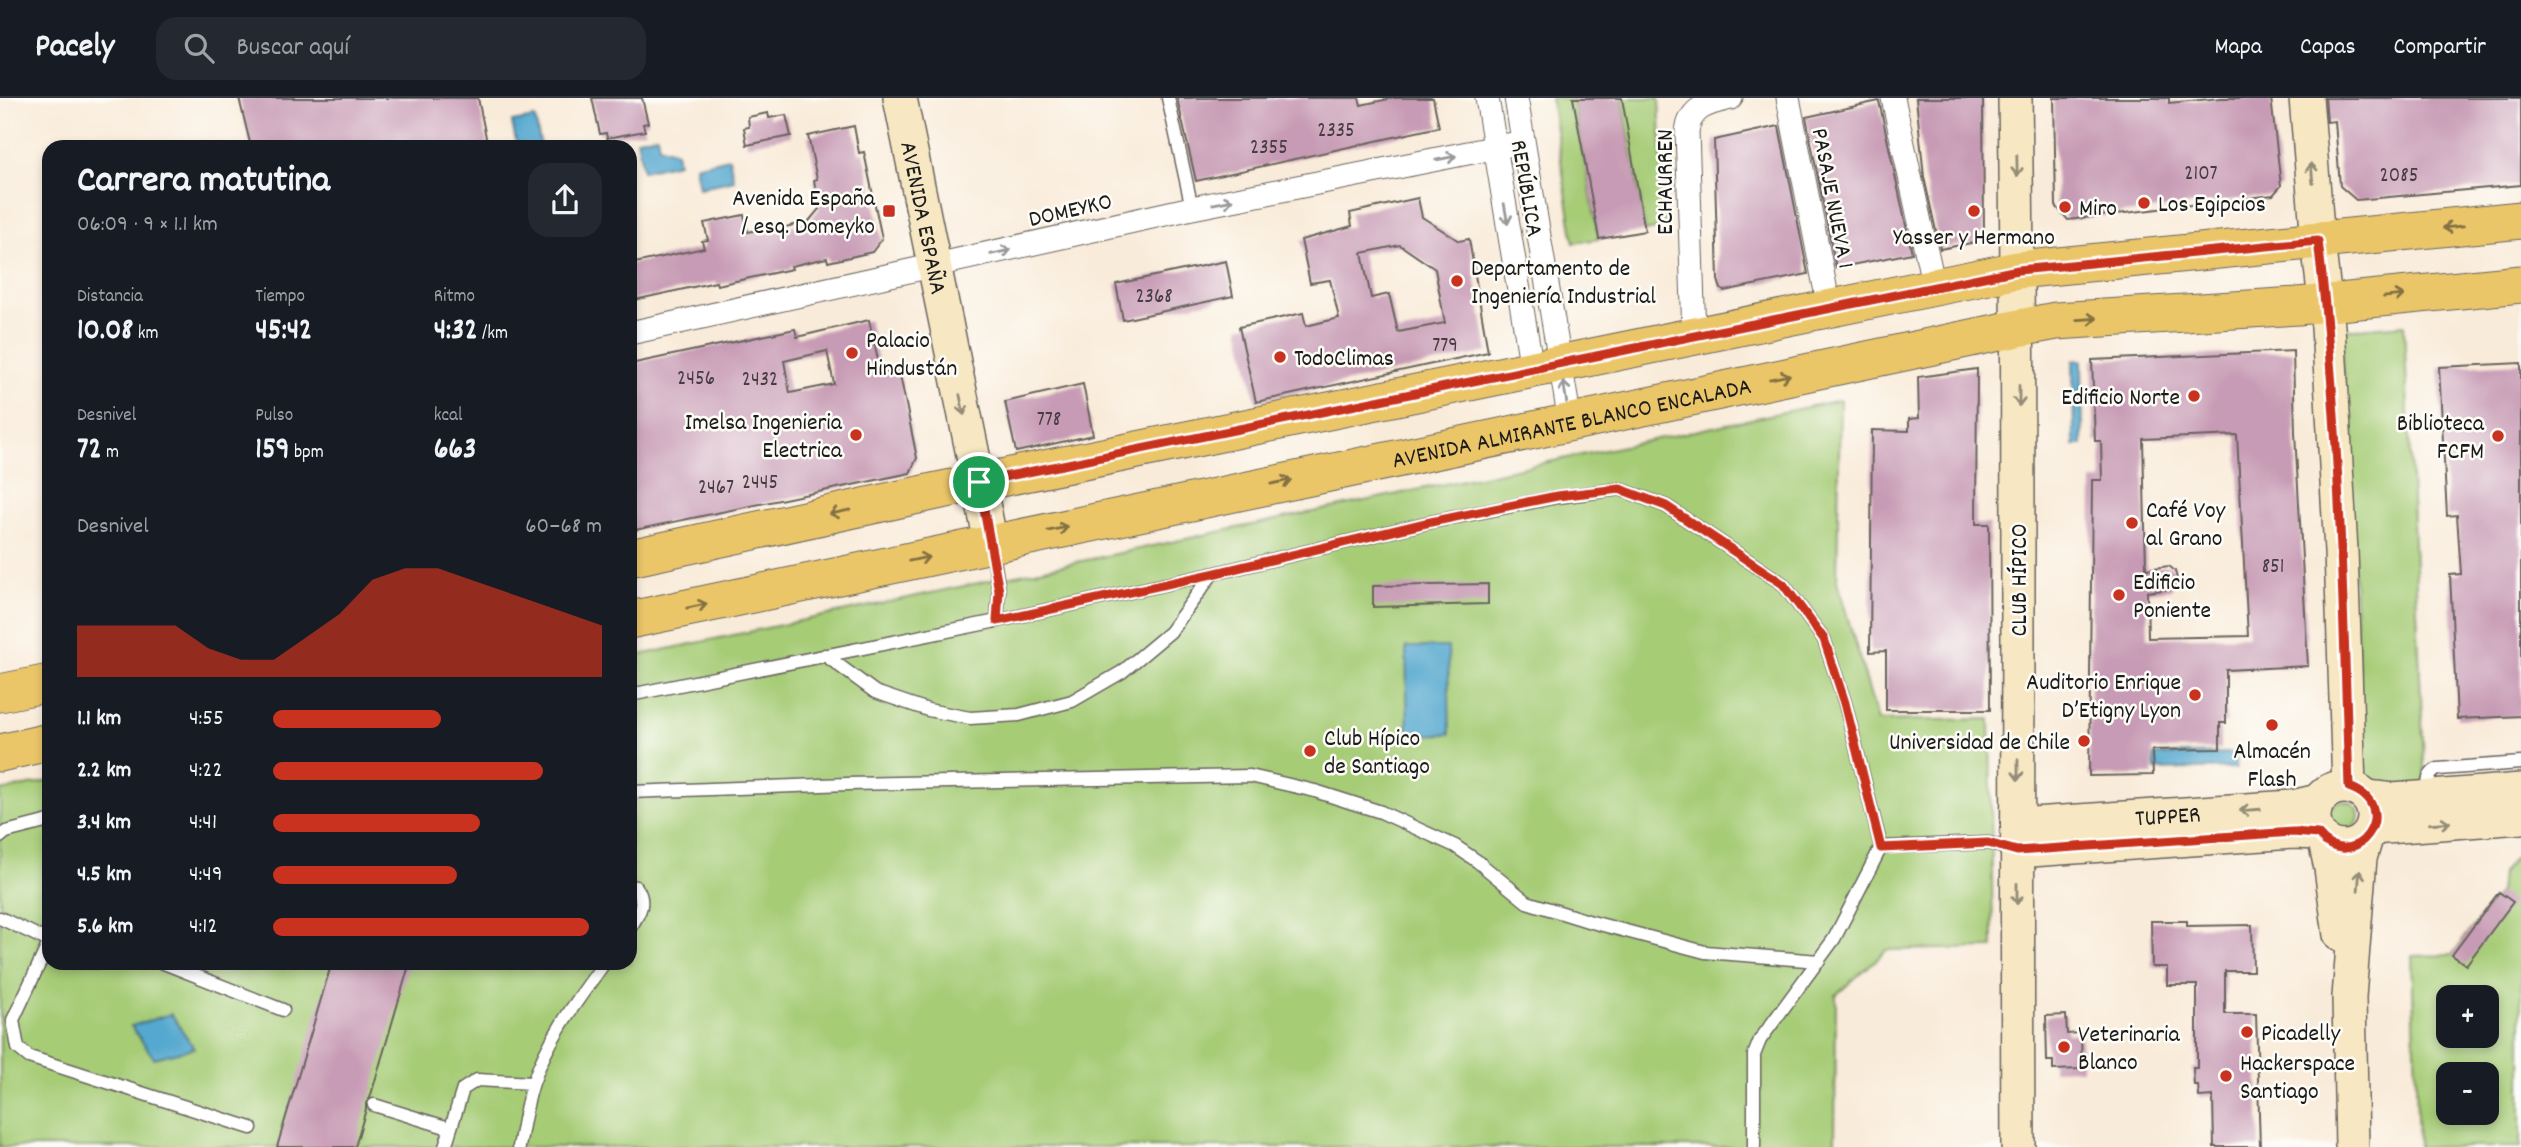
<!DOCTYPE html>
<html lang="es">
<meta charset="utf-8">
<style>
:root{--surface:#171b24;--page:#242831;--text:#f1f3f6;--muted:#9ea1a6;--line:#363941;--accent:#c8321e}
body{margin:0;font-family:Dekko,sans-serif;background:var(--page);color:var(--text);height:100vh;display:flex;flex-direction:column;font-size:26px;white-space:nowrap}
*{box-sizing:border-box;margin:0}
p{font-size:23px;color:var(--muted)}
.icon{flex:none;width:38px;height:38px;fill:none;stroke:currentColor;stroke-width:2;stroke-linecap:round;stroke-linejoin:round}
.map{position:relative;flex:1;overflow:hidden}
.panel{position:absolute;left:42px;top:42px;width:595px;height:830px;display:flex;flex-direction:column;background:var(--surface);border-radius:21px;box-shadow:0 4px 10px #0003}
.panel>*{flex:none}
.controls{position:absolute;left:2436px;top:887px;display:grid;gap:14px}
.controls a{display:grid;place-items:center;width:63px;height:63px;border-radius:14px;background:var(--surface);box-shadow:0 4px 10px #0003;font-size:35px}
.pin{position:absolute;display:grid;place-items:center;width:60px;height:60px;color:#fff;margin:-30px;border:4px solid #fff;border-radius:50%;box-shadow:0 2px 7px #0007}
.round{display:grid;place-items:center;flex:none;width:74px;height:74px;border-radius:21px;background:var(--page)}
.overview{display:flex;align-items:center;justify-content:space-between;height:119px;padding:0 35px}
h1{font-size:38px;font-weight:800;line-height:52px}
.metrics{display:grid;grid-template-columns:repeat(3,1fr);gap:10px;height:119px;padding:7px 35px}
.metrics div{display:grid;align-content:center}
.metrics b{font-size:30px;font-weight:800}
.metrics small{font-size:19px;font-weight:400}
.metrics p{font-size:19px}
.chart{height:196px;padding:14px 35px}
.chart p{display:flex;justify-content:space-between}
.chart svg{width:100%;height:126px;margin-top:7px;fill:var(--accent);opacity:.7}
ul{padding:0 35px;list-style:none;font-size:23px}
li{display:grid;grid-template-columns:112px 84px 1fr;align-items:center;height:52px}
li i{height:18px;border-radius:9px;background:var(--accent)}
header{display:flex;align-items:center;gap:42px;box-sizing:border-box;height:98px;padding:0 35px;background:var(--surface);border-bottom:2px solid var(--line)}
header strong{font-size:33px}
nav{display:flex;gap:38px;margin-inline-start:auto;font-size:24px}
.search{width:490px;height:63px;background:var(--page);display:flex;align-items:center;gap:18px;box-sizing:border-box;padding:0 24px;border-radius:21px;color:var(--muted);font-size:26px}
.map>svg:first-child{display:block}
.green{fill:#a6cc76;stroke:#617449;stroke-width:2;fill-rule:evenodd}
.water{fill:#54a8cf;stroke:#386276;stroke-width:2}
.building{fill:#c79bb5;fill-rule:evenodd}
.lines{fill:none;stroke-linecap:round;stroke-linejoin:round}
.lane-casing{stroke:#69645e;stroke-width:15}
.street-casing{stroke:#69645e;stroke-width:25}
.secondary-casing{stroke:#69645e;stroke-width:36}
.primary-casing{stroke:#69645e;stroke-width:39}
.lane{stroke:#fff;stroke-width:12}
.street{stroke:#fff;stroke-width:23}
.secondary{stroke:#f7e8c3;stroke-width:33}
.primary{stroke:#ebc669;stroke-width:37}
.oneway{stroke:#999}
.oneway2{stroke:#948c78}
.oneway3{stroke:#847142}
.route-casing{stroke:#fff;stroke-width:14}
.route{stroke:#c8321e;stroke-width:9}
.poi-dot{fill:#c8321e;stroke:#fdfcf7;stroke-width:2.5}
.labels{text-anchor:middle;stroke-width:5;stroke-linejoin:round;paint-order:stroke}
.number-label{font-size:21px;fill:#473c42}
.street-label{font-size:24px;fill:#1c1c1c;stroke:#fdfcf7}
.poi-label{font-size:24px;fill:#1c1c1c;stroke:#fdfcf7;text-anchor:start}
</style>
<header>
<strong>Pacely</strong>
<div class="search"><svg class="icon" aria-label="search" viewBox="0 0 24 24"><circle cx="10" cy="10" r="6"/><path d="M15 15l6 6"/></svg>Buscar aquí</div>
<nav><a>Mapa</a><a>Capas</a><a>Compartir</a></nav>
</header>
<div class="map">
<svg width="2521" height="1049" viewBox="0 0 2521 1049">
<rect width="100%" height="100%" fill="#fdfcf7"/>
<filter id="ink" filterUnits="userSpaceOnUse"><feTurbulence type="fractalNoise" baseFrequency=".0143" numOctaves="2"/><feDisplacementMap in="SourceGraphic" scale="14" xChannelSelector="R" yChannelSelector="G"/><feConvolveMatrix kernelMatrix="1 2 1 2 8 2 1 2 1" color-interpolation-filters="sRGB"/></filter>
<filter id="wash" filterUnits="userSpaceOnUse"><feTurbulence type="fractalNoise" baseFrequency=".00686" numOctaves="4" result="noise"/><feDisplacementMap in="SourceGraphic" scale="28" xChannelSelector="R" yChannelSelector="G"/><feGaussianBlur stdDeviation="1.57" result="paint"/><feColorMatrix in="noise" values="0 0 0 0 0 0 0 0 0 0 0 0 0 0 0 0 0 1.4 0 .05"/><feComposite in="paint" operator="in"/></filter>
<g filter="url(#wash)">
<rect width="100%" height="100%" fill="#f9ebd9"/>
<!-- green -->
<path class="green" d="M 1551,0 L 1573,0 L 1599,141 L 1574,145 Z
M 1622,0 L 1659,0 L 1665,129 L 1645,133 Z
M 2404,227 L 2425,686 L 2403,688 L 2369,684 L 2364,679 L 2341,232 Z
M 1840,302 L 1837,483 L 1878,623 L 1990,621 L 1993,850 L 1887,852 L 1836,897 L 1835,1049 L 0,1049 L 0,693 L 49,683 L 49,864 L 630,864 L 630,559 Z
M2329 718a15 15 0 1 1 30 0a15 15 0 1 1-30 0Z
M 2521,758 L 2521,1049 L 2418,1049 L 2412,858 L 2452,857 L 2499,794 L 2501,775 L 2515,759 ZM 2448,900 L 2487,900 L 2487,938 L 2448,938 ZM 2448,976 L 2487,976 L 2487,1015 L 2448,1015 Z"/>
<!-- water -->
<path class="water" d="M 535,20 L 541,49 L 517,49 L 512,24 Z
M 657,37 L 659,48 L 676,54 L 678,65 L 643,73 L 637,41 Z
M 729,60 L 734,82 L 699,90 L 695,68 Z
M 2082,262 L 2083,347 L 2074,347 L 2073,263 Z
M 1406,549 L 1448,549 L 1450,636 L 1408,637 Z
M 2235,655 L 2236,670 L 2155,672 L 2154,657 Z
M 171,916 L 194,950 L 154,960 L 131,928 Z"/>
<g id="blocks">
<!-- building -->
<path class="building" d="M 239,0 L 478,0 L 488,49 L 251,49 Z
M 592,0 L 642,0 L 648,25 L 643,26 L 645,33 L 607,40 L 606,35 L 600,36 Z
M 1177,0 L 1359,0 L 1361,7 L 1393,0 L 1433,0 L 1439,29 L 1196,83 Z
M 1573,0 L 1622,0 L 1645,133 L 1599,141 Z
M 1916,0 L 1983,0 L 1984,134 L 1976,144 L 1940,151 L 1924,79 Z
M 2054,0 L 2169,0 L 2169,5 L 2221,0 L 2271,0 L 2281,88 L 2273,97 L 2068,122 L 2056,108 Z
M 2325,0 L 2521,0 L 2521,87 L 2356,102 L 2340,88 L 2335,23 L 2327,24 Z
M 1879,3 L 1912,155 L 1836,170 L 1806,19 Z
M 768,15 L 769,20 L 786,17 L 791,38 L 747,47 L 744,30 L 749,29 L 748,19 Z
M 854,28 L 859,55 L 864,54 L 882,141 L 872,154 L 828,164 L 827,160 L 791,168 L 792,171 L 717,187 L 716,184 L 630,203 L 630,166 L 704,150 L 702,143 L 708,142 L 704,125 L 744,117 L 748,134 L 770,129 L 774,132 L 809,123 L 819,111 L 814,82 L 817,81 L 808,38 Z
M 1779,28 L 1808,176 L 1724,193 L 1721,191 L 1718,182 L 1714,42 Z
M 1418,100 L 1422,119 L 1459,143 L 1469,141 L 1488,254 L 1256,304 L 1239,229 L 1303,215 L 1306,228 L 1339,220 L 1330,182 L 1310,185 L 1301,142 L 1352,128 L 1350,115 ZM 1400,147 L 1435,171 L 1445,225 L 1398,234 L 1389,196 L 1371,200 L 1362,155 Z
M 1226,163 L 1233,198 L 1123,222 L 1116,186 Z
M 869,222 L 881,276 L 899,272 L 917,360 L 910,375 L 630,433 L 630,266 L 795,231 L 797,239 ZM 827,253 L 834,286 L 790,295 L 784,263 Z
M 2293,253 L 2295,335 L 2308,568 L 2226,572 L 2226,625 L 2220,625 L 2220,651 L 2152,652 L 2153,677 L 2089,678 L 2092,382 L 2102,382 L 2101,343 L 2095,343 L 2092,262 ZM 2237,337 L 2248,538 L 2148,540 L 2147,494 L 2171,491 L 2177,481 L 2175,473 L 2169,468 L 2146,471 L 2143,341 Z
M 2521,265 L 2521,618 L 2457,621 L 2450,477 L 2461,476 L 2457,417 L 2447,418 L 2439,269 Z
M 1977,271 L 1976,426 L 1989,426 L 1990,612 L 1886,612 L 1886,553 L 1870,554 L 1872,332 L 1909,333 L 1909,321 L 1919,320 L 1918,279 Z
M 1083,286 L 1093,337 L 1016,354 L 1005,304 Z
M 1488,486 L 1488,506 L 1373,509 L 1373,488 Z
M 2499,794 L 2513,804 L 2466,867 L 2452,857 Z
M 2151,823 L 2187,823 L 2187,828 L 2252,827 L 2253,873 L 2225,873 L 2225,916 L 2256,916 L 2260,1049 L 2214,1049 L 2213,998 L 2199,999 L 2198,987 L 2194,987 L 2193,970 L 2197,970 L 2197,887 L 2167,887 L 2167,869 L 2152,869 Z
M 332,864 L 410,864 L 370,1000 L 366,1005 L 366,1011 L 355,1049 L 277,1049 Z
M 2066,917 L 2067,936 L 2081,935 L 2082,971 L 2053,972 L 2053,963 L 2047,963 L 2046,918 Z"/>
</g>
</g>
<g filter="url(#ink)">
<use href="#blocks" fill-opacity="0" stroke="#69645e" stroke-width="2"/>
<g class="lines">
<defs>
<path id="lane" d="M 1168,0 L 1192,110
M 992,449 L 999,493 L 997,523
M 825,557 L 875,594 L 928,612 L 970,620 L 1019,617 L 1072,603 L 1122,574 L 1170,534 L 1212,476
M 630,597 L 997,523 L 1212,476 L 1426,425 L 1557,399 L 1620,391 L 1666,408 L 1783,486 L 1824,541 L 1845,605 L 1881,749 L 1834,841 L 1760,942 L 1754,957 L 1754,1049
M 630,694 L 848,686 L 1250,678 L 1315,693 L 1381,714 L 1455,748 L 1477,763 L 1527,804 L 1588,823 L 1705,854 L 1819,863
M 2427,698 C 2428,687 2426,676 2438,671 L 2521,665
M 0,739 L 6,734 L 49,723
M 1881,749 L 1988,745 L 2017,753
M 630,788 L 636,789 C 647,804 639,816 630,830
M 0,820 L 49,843
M 49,845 L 13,922 L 18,950 L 29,959 L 251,1030
M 161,864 L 283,912
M 374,1007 L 449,1030
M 445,1049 L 463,991 L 477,982 L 533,985
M 519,1049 C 523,1028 526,1006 533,985 C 547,942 578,901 605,864"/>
<path id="street" d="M 1487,0 L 1532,271
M 1516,0 L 1570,324
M 1788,0 L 1829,209
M 1893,0 L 1934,189
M 630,235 L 1192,110 L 1523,44
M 1694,237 L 1687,33 C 1691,8 1710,5 1731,0"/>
<g id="secondary">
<path id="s1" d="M 900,0 L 991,445"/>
<path d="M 2015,0 C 2021,350 2016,699 2018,1049"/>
<path d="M 2306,0 L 2318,143 L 2328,229 L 2341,453 L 2349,689"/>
<circle cx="2344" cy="719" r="30"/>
<path d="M 2367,699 L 2393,702 L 2521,692"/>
<path id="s2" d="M 2018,727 L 2292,709 L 2318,703"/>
<path d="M 2372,730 L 2521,719"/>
<path d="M 2325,743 L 2331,770 L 2340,837"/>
<path d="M 2017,753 L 2293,734 L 2318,735"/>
<path d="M 2352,1049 L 2349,899 L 2360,760 L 2366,740"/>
</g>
<g id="primary">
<path d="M 630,460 L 937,393 L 2018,172 L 2521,122"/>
<path id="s3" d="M 630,522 L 2019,230 L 2056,223 L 2298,208 L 2521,186"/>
<path d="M 0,595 L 49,585"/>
<path d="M 0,655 L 49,644"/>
</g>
</defs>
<!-- lane casing -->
<use href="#lane" class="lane-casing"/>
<!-- street casing -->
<use href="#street" class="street-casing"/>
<!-- secondary casing -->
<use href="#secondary" class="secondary-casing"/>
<!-- primary casing -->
<use href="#primary" class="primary-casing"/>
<!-- lane -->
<use href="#lane" class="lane"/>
<!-- street -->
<use href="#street" class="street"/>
<!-- secondary -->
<use href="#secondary" class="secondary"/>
<!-- primary -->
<use href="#primary" class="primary"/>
</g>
<!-- one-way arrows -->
<defs><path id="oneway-shaft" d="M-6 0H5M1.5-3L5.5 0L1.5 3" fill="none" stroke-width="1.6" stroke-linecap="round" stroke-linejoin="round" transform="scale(1.75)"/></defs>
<g class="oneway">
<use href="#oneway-shaft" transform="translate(1446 60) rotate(-11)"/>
<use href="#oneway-shaft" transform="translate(1223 104) rotate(-11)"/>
<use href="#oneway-shaft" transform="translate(1506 116) rotate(80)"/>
<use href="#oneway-shaft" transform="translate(1001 154) rotate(-13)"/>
<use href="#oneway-shaft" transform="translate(1565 294) rotate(-99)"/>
</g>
<g class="oneway2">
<use href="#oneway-shaft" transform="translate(2017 68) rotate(89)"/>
<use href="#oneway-shaft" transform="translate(2312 75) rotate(-95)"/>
<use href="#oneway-shaft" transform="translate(2019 298) rotate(90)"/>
<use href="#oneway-shaft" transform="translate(962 307) rotate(78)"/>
<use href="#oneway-shaft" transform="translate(2018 672) rotate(90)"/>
<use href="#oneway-shaft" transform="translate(2250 712) rotate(176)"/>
<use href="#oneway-shaft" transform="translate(2440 725) rotate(-4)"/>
<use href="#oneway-shaft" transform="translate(2359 782) rotate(-85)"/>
<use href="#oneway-shaft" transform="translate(2017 796) rotate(90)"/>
</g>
<g class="oneway3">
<use href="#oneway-shaft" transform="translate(2453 129) rotate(174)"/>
<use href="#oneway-shaft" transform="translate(2394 198) rotate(-6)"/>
<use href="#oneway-shaft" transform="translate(2087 221) rotate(-4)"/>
<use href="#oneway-shaft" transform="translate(1780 279) rotate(-12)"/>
<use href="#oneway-shaft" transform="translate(1281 384) rotate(-12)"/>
<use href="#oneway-shaft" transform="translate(840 414) rotate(168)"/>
<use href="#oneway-shaft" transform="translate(1058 431) rotate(-12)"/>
<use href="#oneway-shaft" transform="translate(919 461) rotate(-12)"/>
<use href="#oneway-shaft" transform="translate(697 508) rotate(-12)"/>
</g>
</g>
<g class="lines" filter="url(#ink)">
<defs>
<path id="route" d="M 2318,143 C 2340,324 2343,507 2349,689 C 2406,709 2353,780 2318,736 L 2293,734 L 2017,753 L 1988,745 L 1881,750 L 1845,605 L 1824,541 L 1783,486 L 1666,408 L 1620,391 L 1557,398 L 1426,425 L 1212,476 L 997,523 L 999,493 L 979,384 L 2018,172 Z"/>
</defs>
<!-- route casing -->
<use href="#route" class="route-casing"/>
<!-- route -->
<use href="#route" class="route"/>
</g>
<!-- markers -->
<g class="poi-dot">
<circle cx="2144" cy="105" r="7"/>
<circle cx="2065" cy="109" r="7"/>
<rect x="882" y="106" width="14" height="14" rx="3.5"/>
<circle cx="1974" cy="113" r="7"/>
<circle cx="1457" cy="183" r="7"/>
<circle cx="852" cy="255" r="7"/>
<circle cx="1280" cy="259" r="7"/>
<circle cx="2194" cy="298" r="7"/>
<circle cx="856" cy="337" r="7"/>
<circle cx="2498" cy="338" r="7"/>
<circle cx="2132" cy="425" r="7"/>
<circle cx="2119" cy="497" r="7"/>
<circle cx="2195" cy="597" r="7"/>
<circle cx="2272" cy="627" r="7"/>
<circle cx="2084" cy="643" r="7"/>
<circle cx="1310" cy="653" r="7"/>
<circle cx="2247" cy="934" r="7"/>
<circle cx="2064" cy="949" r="7"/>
<circle cx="2226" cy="978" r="7"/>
</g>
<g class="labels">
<!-- number labels -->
<g class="number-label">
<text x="1336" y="38">2335</text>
<text x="1269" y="55">2355</text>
<text x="2201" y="81">2107</text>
<text x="2399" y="83">2085</text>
<text x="1154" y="204">2368</text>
<text x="1445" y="253">779</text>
<text x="696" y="286">2456</text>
<text x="760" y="287">2432</text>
<text x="1049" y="327">778</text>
<text x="760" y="390">2445</text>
<text x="716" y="395">2467</text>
<text x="2273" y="474">851</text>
</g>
<!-- street labels -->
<g class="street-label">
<text transform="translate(1664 84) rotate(-90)" y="8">ECHAURREN</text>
<text transform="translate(1528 90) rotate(80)" y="8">REPÚBLICA</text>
<text transform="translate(1834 100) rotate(79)" y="8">PASAJE NUEVA 1</text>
<text transform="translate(1070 111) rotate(-13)" y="8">DOMEYKO</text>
<text dy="8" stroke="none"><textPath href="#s1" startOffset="122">AVENIDA ESPAÑA</textPath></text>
<text dy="8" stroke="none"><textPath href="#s3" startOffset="962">AVENIDA ALMIRANTE BLANCO ENCALADA</textPath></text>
<text transform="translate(2018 482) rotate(-90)" y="8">CLUB HÍPICO</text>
<text dy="8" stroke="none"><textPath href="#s2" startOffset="150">TUPPER</textPath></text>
</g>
<!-- poi labels -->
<g class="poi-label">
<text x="875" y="107" text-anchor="end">Avenida España<tspan x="875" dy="28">/ esq. Domeyko</tspan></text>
<text x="2158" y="113">Los Egipcios</text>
<text x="2079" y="117">Miro</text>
<text x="1974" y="146" text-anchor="middle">Yasser y Hermano</text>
<text x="1471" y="177">Departamento de<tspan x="1471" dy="28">Ingeniería Industrial</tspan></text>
<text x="866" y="249">Palacio<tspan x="866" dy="28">Hindustán</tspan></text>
<text x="1294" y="267">TodoClimas</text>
<text x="2180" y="306" text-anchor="end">Edificio Norte</text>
<text x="842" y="331" text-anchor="end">Imelsa Ingenieria<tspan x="842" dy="28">Electrica</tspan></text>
<text x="2484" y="332" text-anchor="end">Biblioteca<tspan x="2484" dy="28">FCFM</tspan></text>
<text x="2146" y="419">Café Voy<tspan x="2146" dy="28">al Grano</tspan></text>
<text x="2133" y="491">Edificio<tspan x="2133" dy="28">Poniente</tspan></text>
<text x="2181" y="591" text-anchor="end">Auditorio Enrique<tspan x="2181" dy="28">D’Etigny Lyon</tspan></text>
<text x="1324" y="647">Club Hípico<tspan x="1324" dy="28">de Santiago</tspan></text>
<text x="2070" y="651" text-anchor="end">Universidad de Chile</text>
<text x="2272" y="660" text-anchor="middle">Almacén<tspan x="2272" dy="28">Flash</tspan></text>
<text x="2261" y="942">Picadelly</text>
<text x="2078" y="943">Veterinaria<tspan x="2078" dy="28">Blanco</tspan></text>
<text x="2240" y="972">Hackerspace<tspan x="2240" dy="28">Santiago</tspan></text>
</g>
</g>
</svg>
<div class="controls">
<a>+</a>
<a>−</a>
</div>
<div class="pin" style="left:979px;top:384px;background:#1e9e55"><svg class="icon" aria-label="arrive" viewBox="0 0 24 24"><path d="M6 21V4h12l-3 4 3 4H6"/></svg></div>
<section class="panel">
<div class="overview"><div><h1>Carrera matutina</h1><p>06:09 · 9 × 1.1 km</p></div><a class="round"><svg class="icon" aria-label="share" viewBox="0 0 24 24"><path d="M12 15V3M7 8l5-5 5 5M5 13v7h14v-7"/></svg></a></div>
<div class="metrics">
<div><p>Distancia</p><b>10.08<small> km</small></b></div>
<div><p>Tiempo</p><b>45:42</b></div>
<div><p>Ritmo</p><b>4:32<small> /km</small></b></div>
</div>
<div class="metrics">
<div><p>Desnivel</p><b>72<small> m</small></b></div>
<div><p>Pulso</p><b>159<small> bpm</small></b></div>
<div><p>kcal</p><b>663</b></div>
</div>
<div class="chart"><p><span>Desnivel</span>60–68 m</p>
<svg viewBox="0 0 160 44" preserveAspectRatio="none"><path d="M0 44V26L10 26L20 26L30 26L40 34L50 38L60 38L70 30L80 22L90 10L100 6L110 6L120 10L130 14L140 18L150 22L160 26V44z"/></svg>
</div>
<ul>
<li><b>1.1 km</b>4:55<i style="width:51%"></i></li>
<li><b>2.2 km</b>4:22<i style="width:82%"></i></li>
<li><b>3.4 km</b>4:41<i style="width:63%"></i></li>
<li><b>4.5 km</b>4:49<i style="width:56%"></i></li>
<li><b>5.6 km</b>4:12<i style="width:96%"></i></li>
</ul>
</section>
</div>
